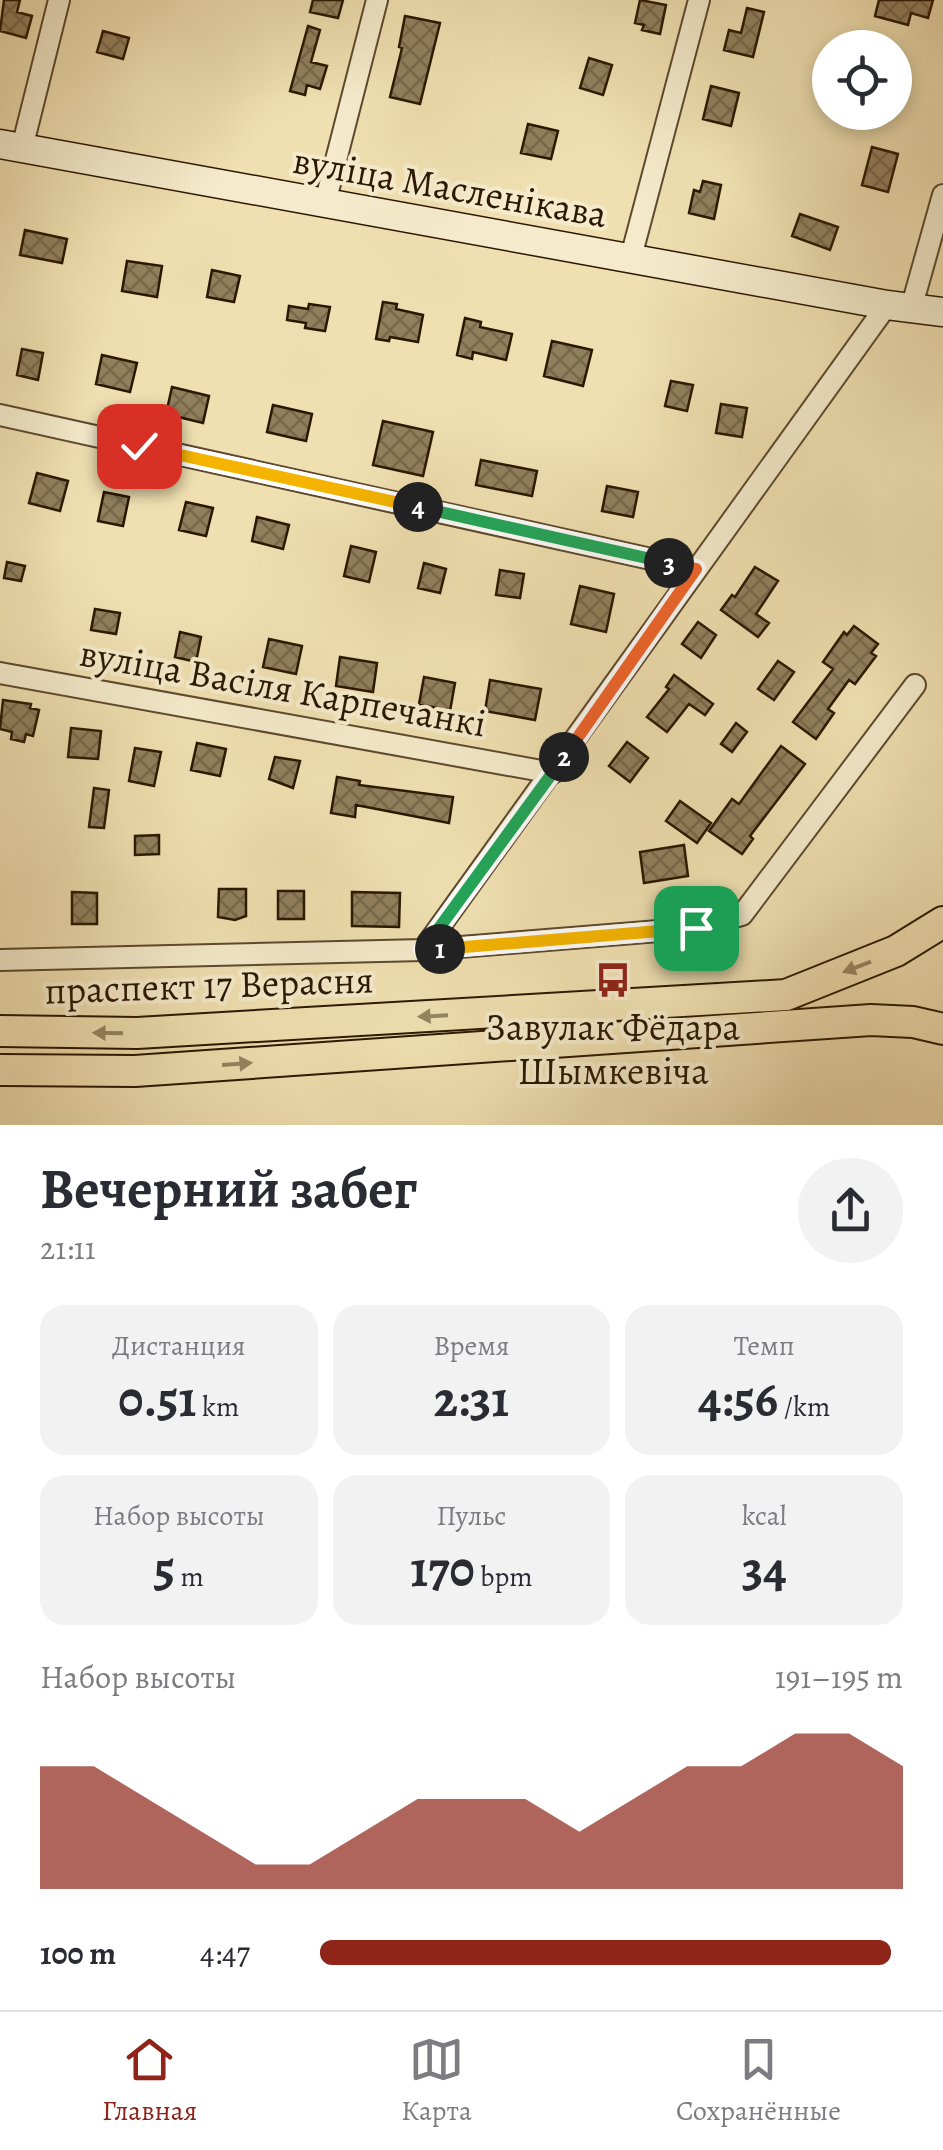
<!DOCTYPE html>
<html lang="ru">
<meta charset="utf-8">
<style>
:root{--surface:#fff;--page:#f2f2f3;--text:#2b2b33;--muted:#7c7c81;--line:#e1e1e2;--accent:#8f2418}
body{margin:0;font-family:Alegreya,serif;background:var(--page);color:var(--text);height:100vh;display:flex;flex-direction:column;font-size:38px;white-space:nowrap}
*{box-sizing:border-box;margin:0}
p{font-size:32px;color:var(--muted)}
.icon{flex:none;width:55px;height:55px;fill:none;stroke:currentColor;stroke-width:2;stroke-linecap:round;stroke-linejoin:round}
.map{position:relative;height:1125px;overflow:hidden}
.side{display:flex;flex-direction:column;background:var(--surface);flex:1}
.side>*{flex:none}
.controls{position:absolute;left:812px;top:30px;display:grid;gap:20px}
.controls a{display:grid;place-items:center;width:100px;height:100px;border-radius:50%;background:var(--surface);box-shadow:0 5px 15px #0003;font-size:50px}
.pin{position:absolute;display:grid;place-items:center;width:85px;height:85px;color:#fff;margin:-42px;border-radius:20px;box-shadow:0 5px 15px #0006}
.km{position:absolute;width:50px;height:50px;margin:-25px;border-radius:50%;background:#222;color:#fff;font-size:28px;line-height:50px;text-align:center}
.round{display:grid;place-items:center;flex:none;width:105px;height:105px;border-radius:52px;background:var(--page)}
.overview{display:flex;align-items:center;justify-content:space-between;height:170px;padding:0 40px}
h1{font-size:55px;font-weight:600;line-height:75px}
.figures{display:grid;grid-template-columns:repeat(3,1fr);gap:15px;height:170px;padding:10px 40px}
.figures div{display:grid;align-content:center;border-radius:25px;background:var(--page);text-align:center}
.figures b{font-size:50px;font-weight:600}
.figures small{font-size:28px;font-weight:400}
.figures p{font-size:28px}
.chart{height:280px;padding:20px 40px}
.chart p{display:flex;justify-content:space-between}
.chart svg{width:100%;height:180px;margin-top:10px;fill:var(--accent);opacity:.7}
ul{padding:0 40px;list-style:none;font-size:32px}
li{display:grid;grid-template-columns:160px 120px 1fr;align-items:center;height:75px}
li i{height:25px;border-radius:12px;background:var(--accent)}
.tabs{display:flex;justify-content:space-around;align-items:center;height:140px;border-top:2px solid var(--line);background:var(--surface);font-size:28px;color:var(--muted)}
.tabs a{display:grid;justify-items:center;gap:5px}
.tabs .selected{color:var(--accent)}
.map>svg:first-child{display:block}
.building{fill:url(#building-cross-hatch);stroke:#2b1702;stroke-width:2.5}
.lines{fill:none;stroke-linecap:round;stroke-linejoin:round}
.minor-casing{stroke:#5c492e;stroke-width:24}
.secondary-casing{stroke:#2b1702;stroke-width:31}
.primary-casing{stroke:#2b1702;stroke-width:34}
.minor{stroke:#f5ebcc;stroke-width:20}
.secondary{stroke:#f5ebcc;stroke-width:28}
.primary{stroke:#f0e0b1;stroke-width:30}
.oneway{fill:#978662}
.split-1-casing{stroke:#fff;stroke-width:20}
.split-2-casing{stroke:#fff;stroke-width:20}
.split-3-casing{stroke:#fff;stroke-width:20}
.split-4-casing{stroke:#fff;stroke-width:20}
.split-5-casing{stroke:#fff;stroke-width:20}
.split-1{stroke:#f5b400;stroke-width:12}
.split-2{stroke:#22a559;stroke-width:12}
.split-3{stroke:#f0652b;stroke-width:12}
.split-4{stroke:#22a559;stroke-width:12}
.split-5{stroke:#f5b400;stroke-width:12}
.labels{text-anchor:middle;stroke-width:8;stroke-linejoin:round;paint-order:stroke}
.street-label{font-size:38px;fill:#2b1702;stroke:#f5ebcc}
.poi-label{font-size:38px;fill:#2b1702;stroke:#f5ebcc}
</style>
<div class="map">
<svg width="943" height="1125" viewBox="0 0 943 1125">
<defs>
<pattern id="building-cross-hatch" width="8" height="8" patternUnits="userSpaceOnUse" patternTransform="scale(2.5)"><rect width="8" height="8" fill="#91805d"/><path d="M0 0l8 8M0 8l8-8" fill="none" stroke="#77684b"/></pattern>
</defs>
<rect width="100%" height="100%" fill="#f0e0b1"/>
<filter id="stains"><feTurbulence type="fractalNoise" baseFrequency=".002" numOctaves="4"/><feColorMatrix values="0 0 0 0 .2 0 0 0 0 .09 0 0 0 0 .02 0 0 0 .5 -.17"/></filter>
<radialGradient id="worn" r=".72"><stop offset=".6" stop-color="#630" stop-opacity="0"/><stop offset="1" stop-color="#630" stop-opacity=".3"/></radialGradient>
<!-- building -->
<path class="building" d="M 4,0 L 20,0 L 17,12 L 32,16 L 26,38 L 0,31 Z
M 313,0 L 343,0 L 338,18 L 310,12 Z
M 640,0 L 666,5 L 660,34 L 642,30 L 644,25 L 635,23 Z
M 879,0 L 933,0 L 928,18 L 911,13 L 908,25 L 875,16 Z
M 747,8 L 764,12 L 753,57 L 724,50 L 729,30 L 741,33 Z
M 405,16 L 440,23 L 420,104 L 390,97 L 402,48 L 399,47 Z
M 308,26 L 320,30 L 311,62 L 327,66 L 320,89 L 307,85 L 305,95 L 290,91 Z
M 103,31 L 129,38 L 123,59 L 97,52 Z
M 589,58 L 612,65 L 603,95 L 580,88 Z
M 711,86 L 739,93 L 731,126 L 703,119 Z
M 528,124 L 558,131 L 551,159 L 521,153 Z
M 872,147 L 898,154 L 888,192 L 862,185 Z
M 703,181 L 721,185 L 714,219 L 689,213 L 694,190 L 700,192 Z
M 800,214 L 838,227 L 830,250 L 792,236 Z
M 25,230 L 67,239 L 62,263 L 20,255 Z
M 127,261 L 162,266 L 157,297 L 122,291 Z
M 212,270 L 240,276 L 234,302 L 207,297 Z
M 383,302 L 397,304 L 396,309 L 423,315 L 418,342 L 390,337 L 389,341 L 376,339 Z
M 309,304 L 330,307 L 325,331 L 305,328 L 306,323 L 287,320 L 289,306 L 308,309 Z
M 465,318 L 481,322 L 480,327 L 512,334 L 506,360 L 473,352 L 472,359 L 457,355 Z
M 552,341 L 592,350 L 583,386 L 544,376 Z
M 22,349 L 43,353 L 38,380 L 17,375 Z
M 102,355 L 137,363 L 130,392 L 96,384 Z
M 671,381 L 693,385 L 687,411 L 665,406 Z
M 172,387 L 209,396 L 203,423 L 166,414 Z
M 721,404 L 747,408 L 742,437 L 716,433 Z
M 273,405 L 312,414 L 306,441 L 267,432 Z
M 383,421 L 433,432 L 423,476 L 373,465 Z
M 481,460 L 537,471 L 532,496 L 476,485 Z
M 37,473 L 68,481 L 60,511 L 29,503 Z
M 607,486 L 638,492 L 633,517 L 602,511 Z
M 104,492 L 129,497 L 123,526 L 98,521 Z
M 186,502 L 213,508 L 206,536 L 179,530 Z
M 257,517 L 289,525 L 283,549 L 252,541 Z
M 351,546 L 376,552 L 369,582 L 344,576 Z
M 7,562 L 25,566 L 21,581 L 4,578 Z
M 424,563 L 446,569 L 440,593 L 418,588 Z
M 755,567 L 778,581 L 756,614 L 769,623 L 758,637 L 721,610 L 732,595 L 735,597 Z
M 500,570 L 524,574 L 520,598 L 496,595 Z
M 580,586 L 614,594 L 606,632 L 571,624 Z
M 95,609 L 120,613 L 116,634 L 91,630 Z
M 698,622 L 716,635 L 701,658 L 682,644 Z
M 854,626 L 878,644 L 871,653 L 876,656 L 855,684 L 849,680 L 828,709 L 834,713 L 816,739 L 793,722 L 833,669 L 823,662 L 844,632 L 847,635 Z
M 180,632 L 201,637 L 196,662 L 175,657 Z
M 269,639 L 302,646 L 296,674 L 263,667 Z
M 340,657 L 377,663 L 373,692 L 336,686 Z
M 778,661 L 794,672 L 774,700 L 758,689 Z
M 674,675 L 713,704 L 705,715 L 689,704 L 667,732 L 647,717 L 669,689 L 666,687 Z
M 424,677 L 455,683 L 450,711 L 419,704 Z
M 490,680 L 541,689 L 535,720 L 485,711 Z
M 3,700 L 31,704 L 30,708 L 39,710 L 33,736 L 26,734 L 24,742 L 11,739 L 12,732 L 0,729 Z
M 736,723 L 747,732 L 732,752 L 721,744 Z
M 71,728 L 101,731 L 98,759 L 68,757 Z
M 627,742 L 648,758 L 630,782 L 609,766 Z
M 197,743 L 226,749 L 220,776 L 191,770 Z
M 781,746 L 805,764 L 750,836 L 753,839 L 742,854 L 709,831 L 732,799 L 739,804 Z
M 135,748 L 161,752 L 154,786 L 129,781 Z
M 275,757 L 300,761 L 293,788 L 269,779 Z
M 337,777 L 360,781 L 359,785 L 453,797 L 449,823 L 356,805 L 355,817 L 331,813 Z
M 94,788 L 109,790 L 104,828 L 89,827 Z
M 680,801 L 711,823 L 697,843 L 666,821 Z
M 159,835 L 159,854 L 135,855 L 135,836 Z
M 684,845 L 688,876 L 644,883 L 640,852 Z
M 219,889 L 246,889 L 246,916 L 235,920 L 218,917 Z
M 278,891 L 304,891 L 304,919 L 278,919 Z
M 72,892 L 97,893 L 97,924 L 72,924 Z
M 352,892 L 400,893 L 399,927 L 352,926 Z"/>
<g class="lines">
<defs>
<path id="minor" d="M 22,148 L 59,0
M 325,203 L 377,0
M 631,257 L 699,0
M 911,309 L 943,195
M 0,415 L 696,569
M 0,673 L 553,773
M 423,950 L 887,305
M 0,960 L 423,950 L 696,928 L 742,915 L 915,685"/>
<path id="secondary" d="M 0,144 L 887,305 L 943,312"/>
<path id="primary" d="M 0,1031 L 137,1033 L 786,995 L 896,951 L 943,922
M 0,1070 L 135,1071 L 871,1020 L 913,1022 L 943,1029"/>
</defs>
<!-- minor casing -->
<use href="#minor" class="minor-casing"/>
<!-- secondary casing -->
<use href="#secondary" class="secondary-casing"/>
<!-- primary casing -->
<use href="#primary" class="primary-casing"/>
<!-- minor -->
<use href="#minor" class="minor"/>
<!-- secondary -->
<use href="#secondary" class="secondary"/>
<!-- primary -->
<use href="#primary" class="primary"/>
</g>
<!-- one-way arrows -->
<defs><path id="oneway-solid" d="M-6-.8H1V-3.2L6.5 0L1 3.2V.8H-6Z" transform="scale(2.5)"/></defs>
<g class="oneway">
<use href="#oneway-solid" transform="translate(857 967) rotate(159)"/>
<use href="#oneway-solid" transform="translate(433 1016) rotate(177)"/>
<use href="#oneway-solid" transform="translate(108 1033) rotate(-179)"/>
<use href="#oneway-solid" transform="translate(237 1064) rotate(-4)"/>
</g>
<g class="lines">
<defs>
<path id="split-1" d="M 440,949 L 696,928"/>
<path id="split-2" d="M 440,949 L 423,950 L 564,757"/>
<path id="split-3" d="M 564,757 L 696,569 L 669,563"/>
<path id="split-4" d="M 418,507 L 669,563"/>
<path id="split-5" d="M 139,446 L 418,507"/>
</defs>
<!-- split-1 casing -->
<use href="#split-1" class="split-1-casing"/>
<!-- split-2 casing -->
<use href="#split-2" class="split-2-casing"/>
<!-- split-3 casing -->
<use href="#split-3" class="split-3-casing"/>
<!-- split-4 casing -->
<use href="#split-4" class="split-4-casing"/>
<!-- split-5 casing -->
<use href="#split-5" class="split-5-casing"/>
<!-- split-1 -->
<use href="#split-1" class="split-1"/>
<!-- split-2 -->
<use href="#split-2" class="split-2"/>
<!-- split-3 -->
<use href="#split-3" class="split-3"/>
<!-- split-4 -->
<use href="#split-4" class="split-4"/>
<!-- split-5 -->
<use href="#split-5" class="split-5"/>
</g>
<!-- icons -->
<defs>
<symbol id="bus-bare" viewBox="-9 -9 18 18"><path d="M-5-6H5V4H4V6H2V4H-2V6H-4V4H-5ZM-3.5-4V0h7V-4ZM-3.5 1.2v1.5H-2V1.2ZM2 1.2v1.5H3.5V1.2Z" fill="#8f2418" stroke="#f5ebcc" stroke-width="2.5" paint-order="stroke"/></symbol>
</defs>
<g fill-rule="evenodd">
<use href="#bus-bare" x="588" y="955" width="50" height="50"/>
</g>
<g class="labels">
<!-- street labels -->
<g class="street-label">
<text transform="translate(450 187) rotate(10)" y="13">вуліца Масленікава</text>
<text transform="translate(283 688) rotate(10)" y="13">вуліца Васіля Карпечанкі</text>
<text transform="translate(209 985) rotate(-2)" y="13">праспект 17 Верасня</text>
</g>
<!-- poi labels -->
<g class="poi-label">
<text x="613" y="1040">Завулак Фёдара<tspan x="613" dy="44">Шымкевіча</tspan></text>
</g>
</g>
<rect width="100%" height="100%" filter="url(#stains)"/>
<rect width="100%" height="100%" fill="url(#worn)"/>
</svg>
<div class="controls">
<a><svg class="icon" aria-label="locate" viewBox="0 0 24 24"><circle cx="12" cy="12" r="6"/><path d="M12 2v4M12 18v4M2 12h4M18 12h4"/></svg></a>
</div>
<div class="pin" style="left:696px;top:928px;background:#1e9e55"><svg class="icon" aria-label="arrive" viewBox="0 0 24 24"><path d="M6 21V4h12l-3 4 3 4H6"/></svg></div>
<div class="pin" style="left:139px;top:446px;background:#d93025"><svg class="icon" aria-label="check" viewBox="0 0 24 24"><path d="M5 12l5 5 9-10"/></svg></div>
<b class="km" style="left:440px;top:949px">1</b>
<b class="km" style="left:564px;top:757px">2</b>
<b class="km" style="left:669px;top:563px">3</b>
<b class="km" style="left:418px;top:507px">4</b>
</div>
<section class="side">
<div class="overview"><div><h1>Вечерний забег</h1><p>21:11</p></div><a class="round"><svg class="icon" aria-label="share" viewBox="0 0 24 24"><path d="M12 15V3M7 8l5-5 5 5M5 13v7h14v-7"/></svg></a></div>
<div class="figures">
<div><p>Дистанция</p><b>0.51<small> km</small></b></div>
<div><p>Время</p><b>2:31</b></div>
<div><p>Темп</p><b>4:56<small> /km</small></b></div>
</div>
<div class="figures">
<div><p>Набор высоты</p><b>5<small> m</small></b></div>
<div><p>Пульс</p><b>170<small> bpm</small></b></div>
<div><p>kcal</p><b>34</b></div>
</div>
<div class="chart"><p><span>Набор высоты</span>191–195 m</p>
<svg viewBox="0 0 160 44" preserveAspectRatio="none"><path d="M0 44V14L10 14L20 22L30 30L40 38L50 38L60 30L70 22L80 22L90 22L100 30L110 22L120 14L130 14L140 6L150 6L160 14V44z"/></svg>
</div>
<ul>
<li><b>100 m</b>4:47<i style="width:98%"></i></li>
</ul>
</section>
<nav class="tabs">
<a class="selected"><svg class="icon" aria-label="home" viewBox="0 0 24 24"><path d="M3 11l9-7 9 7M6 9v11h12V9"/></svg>Главная</a>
<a><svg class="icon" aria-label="map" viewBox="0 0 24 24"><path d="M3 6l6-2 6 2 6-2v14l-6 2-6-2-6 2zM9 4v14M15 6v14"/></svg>Карта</a>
<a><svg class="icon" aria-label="saved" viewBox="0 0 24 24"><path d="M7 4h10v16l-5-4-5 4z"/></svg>Сохранённые</a>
</nav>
